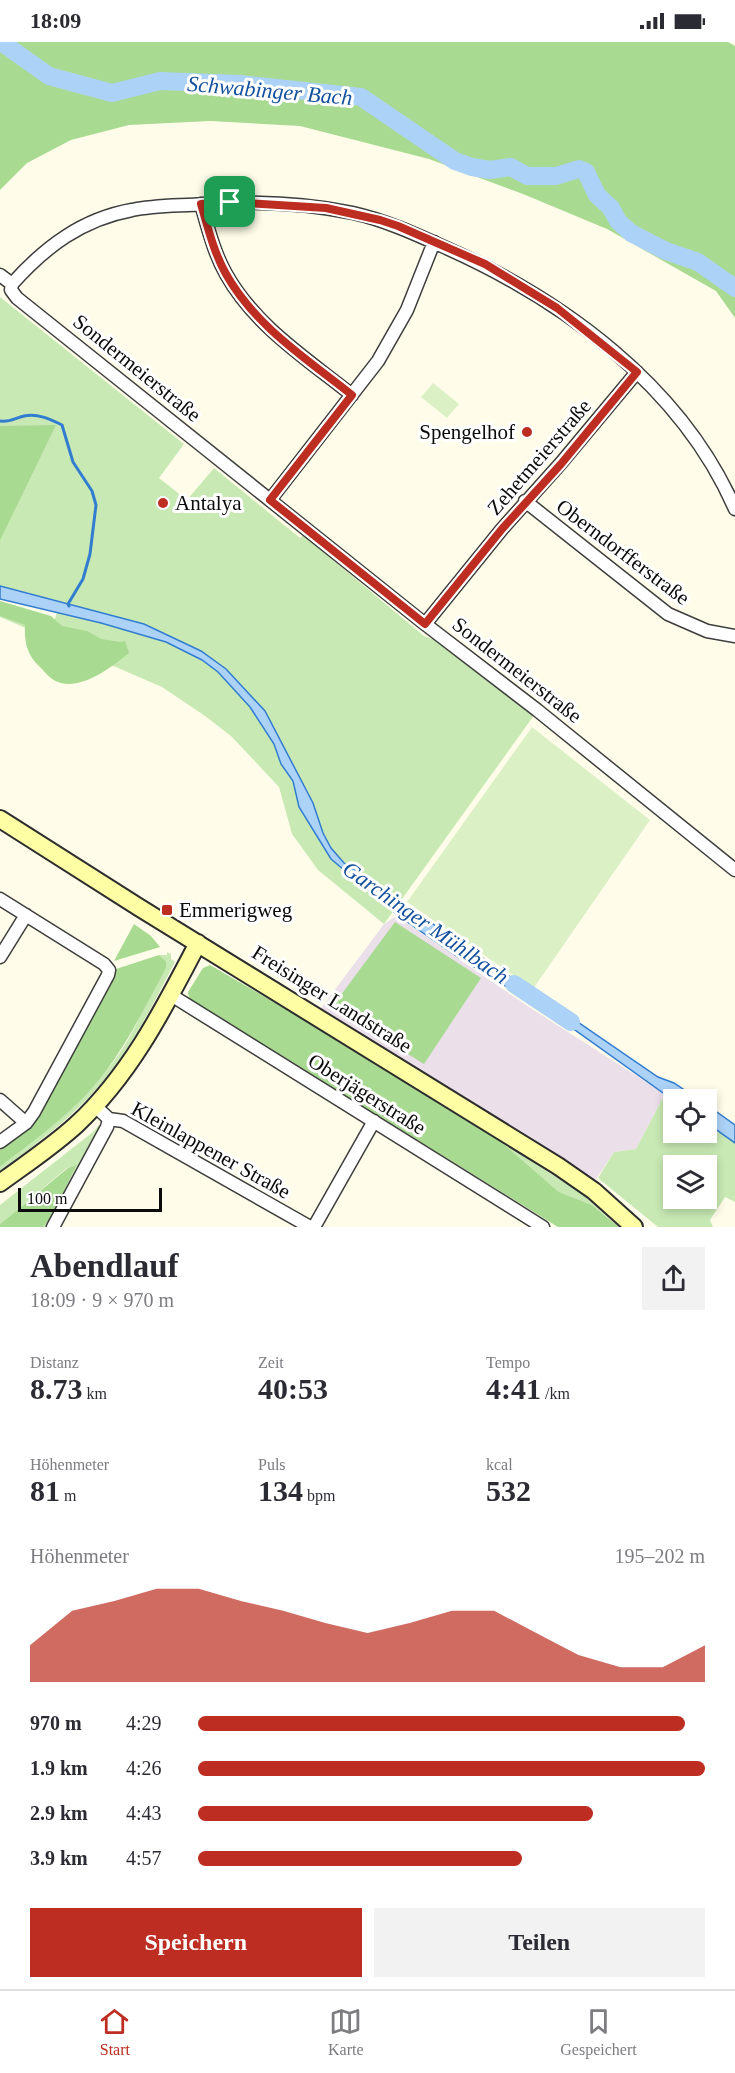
<!DOCTYPE html>
<html lang="de">
<meta charset="utf-8">
<style>
:root{--surface:#fff;--page:#f2f2f3;--text:#2b2b33;--muted:#7c7c81;--line:#e1e1e2;--accent:#bd2d21}
body{margin:0;font-family:"Times New Roman",serif;background:var(--page);color:var(--text);height:100vh;display:flex;flex-direction:column;font-size:22px;white-space:nowrap}
*{box-sizing:border-box;margin:0}
p{font-size:20px;color:var(--muted)}
.icon{flex:none;width:33px;height:33px;fill:none;stroke:currentColor;stroke-width:2;stroke-linecap:round;stroke-linejoin:round}
.map{position:relative;height:1185px;overflow:hidden}
.side{display:flex;flex-direction:column;background:var(--surface);flex:1}
.side>*{flex:none}
.tools{position:absolute;left:663px;top:1047px;display:grid;gap:12px}
.tools a{display:grid;place-items:center;width:54px;height:54px;border-radius:0px;background:var(--surface);box-shadow:0 3px 9px #0003;font-size:30px}
.scale{position:absolute;left:18px;bottom:15px;width:144px;box-sizing:border-box;padding-left:6px;border:3px solid #0b0b0b;border-top:0;font-size:16px;line-height:21px;white-space:nowrap;color:#0b0b0b;-webkit-text-stroke:4px #fff;paint-order:stroke}
.pin{position:absolute;display:grid;place-items:center;width:51px;height:51px;color:#fff;margin:-26px;border-radius:12px;box-shadow:0 3px 9px #0006}
.round{display:grid;place-items:center;flex:none;width:63px;height:63px;border-radius:0px;background:var(--page)}
.overview{display:flex;align-items:center;justify-content:space-between;height:102px;padding:0 30px}
h1{font-size:33px;font-weight:800;line-height:45px}
.figures{display:grid;grid-template-columns:repeat(3,1fr);gap:9px;height:102px;padding:6px 30px}
.figures div{display:grid;align-content:center}
.figures b{font-size:30px;font-weight:800}
.figures small{font-size:16px;font-weight:400}
.figures p{font-size:16px}
.chart{height:168px;padding:12px 30px}
.chart p{display:flex;justify-content:space-between}
.chart svg{width:100%;height:108px;margin-top:6px;fill:var(--accent);opacity:.7}
.button{display:flex;gap:12px;margin-top:auto;padding:12px 30px}
.button a{flex:1;height:69px;border-radius:0px;background:var(--accent);color:#fff;font-size:24px;font-weight:800;line-height:69px;text-align:center}
.button a+a{background:var(--page);color:var(--text)}
ul{padding:0 30px;list-style:none;font-size:20px}
li{display:grid;grid-template-columns:96px 72px 1fr;align-items:center;height:45px}
li i{height:15px;border-radius:8px;background:var(--accent)}
.status{display:flex;justify-content:space-between;align-items:center;height:42px;padding:0 30px;background:var(--surface);direction:ltr}
.status svg{height:16px;fill:currentColor}
.menu{display:flex;justify-content:space-around;align-items:center;height:84px;border-top:2px solid var(--line);background:var(--surface);font-size:16px;color:var(--muted)}
.menu a{display:grid;justify-items:center;gap:3px}
.menu .current{color:var(--accent)}
.map>svg:first-child{display:block}
.industrial{fill:#ebdfea}
.green{fill:#c8e9b3;fill-rule:evenodd}
.forest{fill:#a9da92}
.pitch{fill:#dcf0c5}
.water{fill:#add2f7;stroke:#327dd0;stroke-width:1.5}
.lines{fill:none;stroke-linecap:round;stroke-linejoin:round}
.stream{stroke:#327dd0;stroke-width:3}
.river{stroke:#add2f7;stroke-width:18}
.street-casing{stroke:#3e3e3e;stroke-width:15}
.secondary-casing{stroke:#2d2d2d;stroke-width:20}
.street{stroke:#fff;stroke-width:12}
.secondary{stroke:#feffa4;stroke-width:16}
.route-casing{stroke:#fff;stroke-width:12}
.route{stroke:#bd2d21;stroke-width:8}
.poi-dot{fill:#bd2d21;stroke:#fff;stroke-width:2}
.labels{text-anchor:middle;stroke-width:6;stroke-linejoin:round;paint-order:stroke}
.street-label{font-size:21px;fill:#0b0b0b;stroke:#fff}
.poi-label{font-size:21px;fill:#0b0b0b;stroke:#fff;text-anchor:start}
.water-label{font-size:22px;font-style:italic;fill:#13509e;stroke:#fff}
</style>
<div class="status"><b>18:09</b><svg viewBox="0 0 49 12"><path d="M0 12V9h3v3zM5 12V6h3v6zM10 12V3h3v9zM15 12V0h3v12zM26 1h20v11H26zM47 4h2v5h-2z"/></svg></div>
<div class="map">
<svg width="735" height="1185" viewBox="0 0 735 1185">
<rect width="100%" height="100%" fill="#fffde9"/>
<!-- industrial -->
<path class="industrial" d="M 396,874 L 529,965 L 665,1052 L 636,1107 L 614,1110 L 585,1154 L 499,1098 L 310,981 L 384,882 Z"/>
<!-- green -->
<path class="green" d="M 0,255 L 184,402 L 159,436 L 187,458 L 214,426 L 300,496 L 303,493 L 424,594 L 446,602 L 535,672 L 384,882 L 318,828 L 292,792 L 279,745 L 231,694 L 205,674 L 162,645 L 0,575 L 0,572 L 51,587 L 61,560 L 0,544 L 0,499 L 55,384 L 0,384 Z
M 167,910 L 171,912 L 171,917 L 175,920 C 156,956 138,994 113,1027 C 82,1068 41,1099 0,1129 L 0,1125 C 45,1089 91,1055 123,1006 C 140,979 152,947 166,919 L 159,913 L 167,913 Z
M 665,1052 L 673,1058 L 674,1090 L 706,1090 L 707,1081 L 735,1101 L 735,1160 L 725,1155 L 710,1178 L 713,1185 L 658,1185 L 598,1136 L 614,1110 L 636,1107 ZM 674,1124 L 706,1124 L 706,1156 L 674,1156 Z
M 99,1083 L 99,1089 L 47,1185 L 43,1185 L 51,1175 L 77,1124 L 67,1126 L 0,1182 L 0,1163 L 93,1090 Z
M 499,1098 L 585,1154 L 621,1185 L 592,1163 L 559,1150 Z"/>
<!-- forest -->
<path class="forest" d="M 0,0 L 728,0 L 735,4 L 735,276 L 716,249 L 607,187 L 523,152 L 429,117 L 300,84 L 210,79 L 129,83 L 71,98 L 27,121 L 0,148 Z
M 56,383 L 0,499 L 0,384 Z
M 0,559 L 51,574 L 62,584 L 87,589 L 101,597 L 120,600 L 125,599 L 129,611 C 112,625 81,649 58,640 C 51,638 45,630 40,625 C 27,613 24,600 25,583 L 0,574 Z
M 395,880 L 481,936 L 424,1022 L 332,965 Z
M 134,882 L 151,894 L 160,905 L 114,919 Z
M 159,913 L 166,919 L 166,926 C 147,961 130,997 106,1029 C 78,1067 37,1096 0,1125 L 0,1108 L 21,1092 L 37,1072 L 113,937 L 116,927 Z
M 210,923 L 310,981 L 499,1098 L 559,1150 L 592,1163 L 619,1185 L 558,1185 L 189,957 L 188,950 L 203,926 Z
M 77,1123 L 51,1175 L 43,1185 L 0,1185 L 0,1182 L 68,1126 Z"/>
<!-- pitch -->
<path class="pitch" d="M 433,341 L 459,362 L 447,376 L 421,355 Z
M 532,685 L 650,778 L 533,947 L 407,860 Z"/>
<!-- water -->
<path class="water" d="M 0,544 L 144,582 L 201,609 L 226,627 L 265,669 L 313,761 L 323,791 L 331,806 L 344,821 L 534,951 L 530,959 L 458,915 L 400,875 L 331,817 L 299,765 L 293,739 L 281,722 L 274,702 L 250,665 L 218,630 L 202,618 L 166,600 L 101,581 L 0,557 Z
M 553,963 L 658,1035 L 674,1041 L 698,1057 L 673,1058 L 572,986 L 547,972 Z
M 707,1063 L 735,1083 L 735,1101 L 707,1081 Z"/>
<g class="lines">
<!-- stream -->
<path class="stream" d="M 0,379 C 9,381 15,376 24,374 C 37,371 50,377 62,383 L 73,420 L 92,449 L 96,463 L 90,512 L 83,537 L 68,562 L 69,564"/>
<!-- river -->
<path class="river" d="M 1,0 L 49,34 L 112,51 L 160,39 L 240,42 L 361,55 L 455,119 L 472,125 L 490,128 L 511,125 L 527,134 L 556,134 L 579,127 L 586,130 L 597,153 L 611,166 L 618,179 L 631,191 L 666,209 L 698,220 L 735,246
M 514,942 L 571,980"/>
<defs>
<path id="street" d="M 201,162 C 208,186 214,211 226,232 C 255,284 307,317 352,353
M 0,233 L 12,242
M 12,242 L 11,248 L 17,256 L 425,582 L 537,668 L 735,828
M 12,242 C 45,205 82,177 132,168 C 156,163 180,164 204,162 C 253,159 305,161 353,171 C 384,178 413,191 442,204 C 562,257 681,343 735,467
M 270,458 L 378,319 L 407,268 L 434,200
M 525,459 L 668,572 L 707,589 L 735,594
M 425,582 L 502,487 L 561,421 L 637,330
M 0,857 L 104,922 L 109,928 L 108,933 L 34,1070 L 26,1081 L 0,1100
M 0,915 L 26,873
M 171,953 L 543,1185
M 0,1058 L 26,1081
M 95,1064 L 109,1077 L 123,1079 L 310,1185
M 53,1185 L 107,1085 L 109,1077
M 314,1185 L 374,1079"/>
<path id="secondary" d="M 0,777 L 140,866 L 558,1124 L 594,1149 L 634,1185
M 0,1141 C 26,1122 53,1104 76,1083 C 131,1032 164,966 198,901"/>
</defs>
<!-- street casing -->
<use href="#street" class="street-casing"/>
<!-- secondary casing -->
<use href="#secondary" class="secondary-casing"/>
<!-- street -->
<use href="#street" class="street"/>
<!-- secondary -->
<use href="#secondary" class="secondary"/>
</g>
<g class="lines">
<defs>
<path id="route" d="M 230,160 L 326,166 L 380,178 L 398,184 L 485,222 L 557,266 L 637,330 L 561,422 L 502,487 L 425,582 L 270,458 L 352,353 C 307,317 255,284 226,232 C 214,211 208,186 201,162 Z"/>
</defs>
<!-- route casing -->
<use href="#route" class="route-casing"/>
<!-- route -->
<use href="#route" class="route"/>
</g>
<!-- markers -->
<g class="poi-dot">
<circle cx="527" cy="390" r="6"/>
<circle cx="163" cy="461" r="6"/>
<rect x="161" y="862" width="12" height="12" rx="3"/>
</g>
<g class="labels">
<!-- street labels -->
<g class="street-label">
<text transform="translate(137 326) rotate(39)" y="7">Sondermeierstraße</text>
<text transform="translate(539 415) rotate(-49)" y="7">Zehetmeierstraße</text>
<text transform="translate(623 510) rotate(37)" y="7">Oberndorfferstraße</text>
<text transform="translate(517 628) rotate(38)" y="7">Sondermeierstraße</text>
<text transform="translate(332 957) rotate(32)" y="7">Freisinger Landstraße</text>
<text transform="translate(367 1052) rotate(32)" y="7">Oberjägerstraße</text>
<text transform="translate(211 1108) rotate(29)" y="7">Kleinlappener Straße</text>
</g>
<!-- poi labels -->
<g class="poi-label">
<text x="515" y="397" text-anchor="end">Spengelhof</text>
<text x="175" y="468">Antalya</text>
<text x="179" y="875">Emmerigweg</text>
</g>
<!-- water labels -->
<g class="water-label">
<text transform="translate(270 48) rotate(5)" y="8">Schwabinger Bach</text>
<text transform="translate(426 880) rotate(35)" y="8">Garchinger Mühlbach</text>
</g>
</g>
</svg>
<div class="tools">
<a><svg class="icon" aria-label="locate" viewBox="0 0 24 24"><circle cx="12" cy="12" r="6"/><path d="M12 2v4M12 18v4M2 12h4M18 12h4"/></svg></a>
<a><svg class="icon" aria-label="layers" viewBox="0 0 24 24"><path d="M12 4l9 5-9 5-9-5zM3 14l9 5 9-5"/></svg></a>
</div>
<div class="scale">100 m</div>
<div class="pin" style="left:230px;top:160px;background:#1e9e55"><svg class="icon" aria-label="arrive" viewBox="0 0 24 24"><path d="M6 21V4h12l-3 4 3 4H6"/></svg></div>
</div>
<section class="side">
<div class="overview"><div><h1>Abendlauf</h1><p>18:09 · 9 × 970 m</p></div><a class="round"><svg class="icon" aria-label="share" viewBox="0 0 24 24"><path d="M12 15V3M7 8l5-5 5 5M5 13v7h14v-7"/></svg></a></div>
<div class="figures">
<div><p>Distanz</p><b>8.73<small> km</small></b></div>
<div><p>Zeit</p><b>40:53</b></div>
<div><p>Tempo</p><b>4:41<small> /km</small></b></div>
</div>
<div class="figures">
<div><p>Höhenmeter</p><b>81<small> m</small></b></div>
<div><p>Puls</p><b>134<small> bpm</small></b></div>
<div><p>kcal</p><b>532</b></div>
</div>
<div class="chart"><p><span>Höhenmeter</span>195–202 m</p>
<svg viewBox="0 0 160 44" preserveAspectRatio="none"><path d="M0 44V29L10 15L20 11L30 6L40 6L50 11L60 15L70 20L80 24L90 20L100 15L110 15L120 24L130 33L140 38L150 38L160 29V44z"/></svg>
</div>
<ul>
<li><b>970 m</b>4:29<i style="width:96%"></i></li>
<li><b>1.9 km</b>4:26<i style="width:100%"></i></li>
<li><b>2.9 km</b>4:43<i style="width:78%"></i></li>
<li><b>3.9 km</b>4:57<i style="width:64%"></i></li>
</ul>
<div class="button"><a>Speichern</a><a>Teilen</a></div>
</section>
<nav class="menu">
<a class="current"><svg class="icon" aria-label="home" viewBox="0 0 24 24"><path d="M3 11l9-7 9 7M6 9v11h12V9"/></svg>Start</a>
<a><svg class="icon" aria-label="map" viewBox="0 0 24 24"><path d="M3 6l6-2 6 2 6-2v14l-6 2-6-2-6 2zM9 4v14M15 6v14"/></svg>Karte</a>
<a><svg class="icon" aria-label="saved" viewBox="0 0 24 24"><path d="M7 4h10v16l-5-4-5 4z"/></svg>Gespeichert</a>
</nav>
